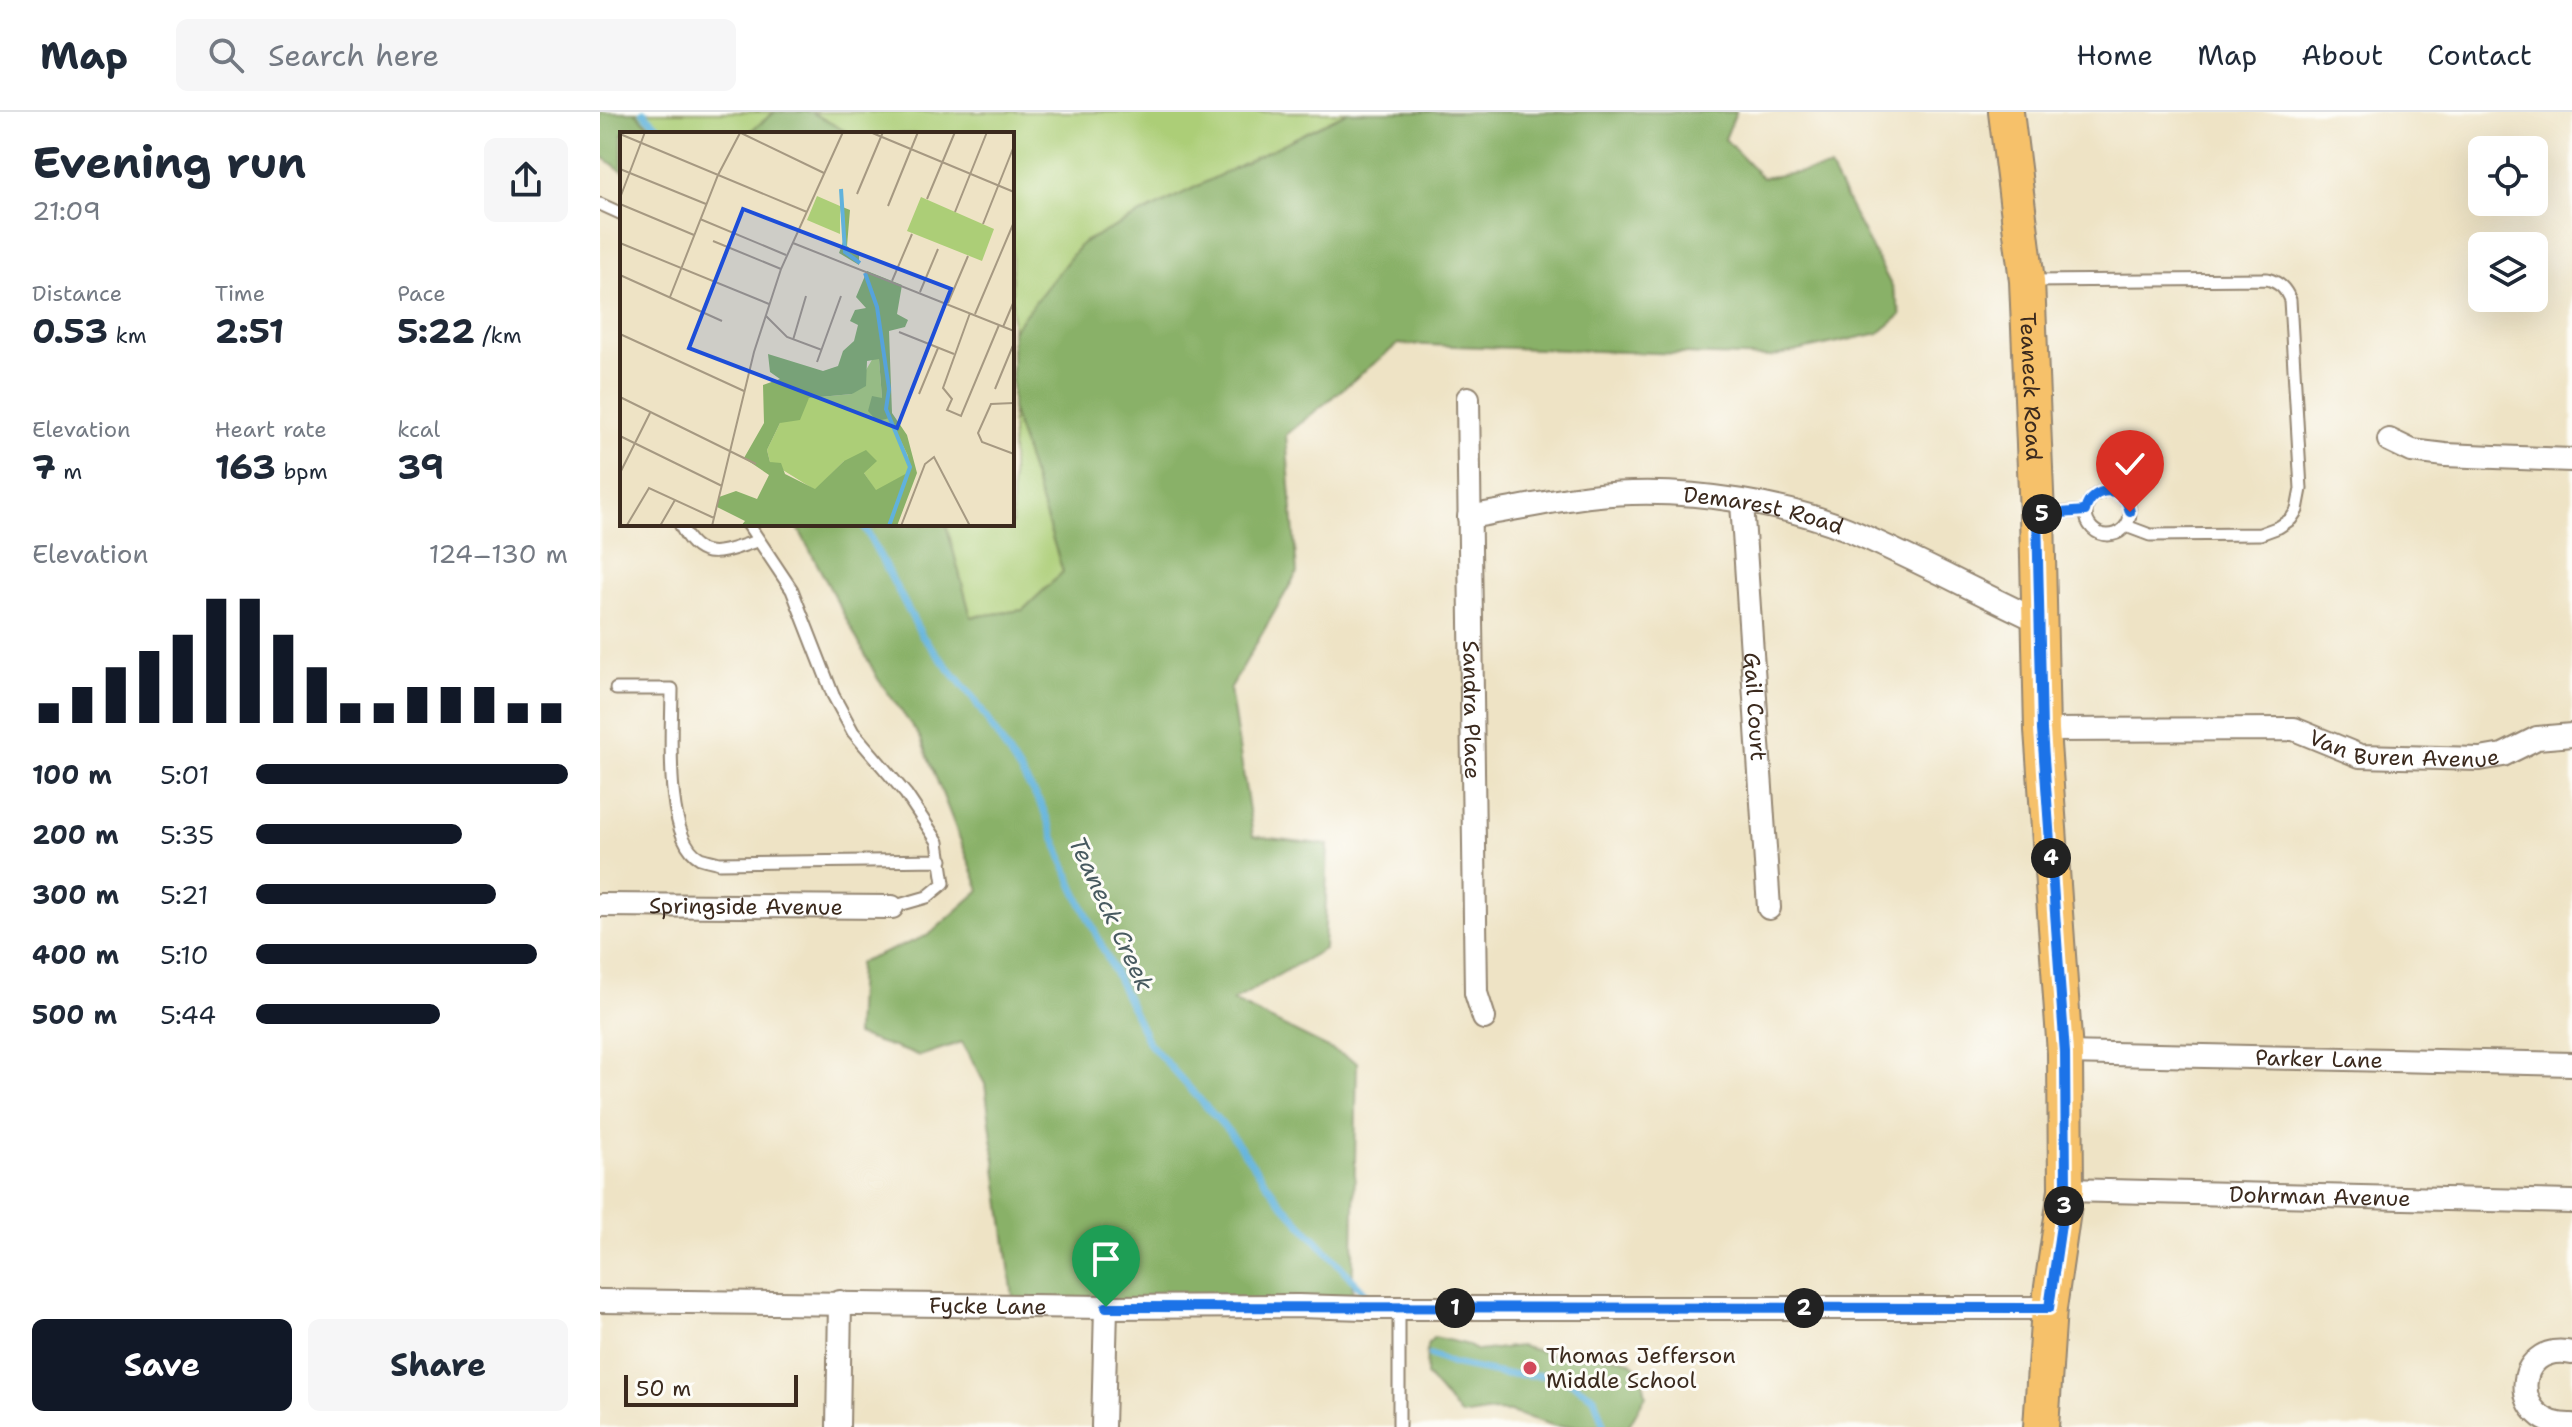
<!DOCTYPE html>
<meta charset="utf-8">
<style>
:root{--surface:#fff;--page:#f6f6f7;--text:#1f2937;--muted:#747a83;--line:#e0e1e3;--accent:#111827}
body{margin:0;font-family:"Shantell Sans",sans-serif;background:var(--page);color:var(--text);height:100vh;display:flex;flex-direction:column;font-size:30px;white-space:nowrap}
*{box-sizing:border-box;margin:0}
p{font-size:26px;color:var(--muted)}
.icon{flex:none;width:44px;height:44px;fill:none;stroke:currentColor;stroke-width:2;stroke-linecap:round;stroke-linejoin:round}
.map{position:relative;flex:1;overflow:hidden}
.panel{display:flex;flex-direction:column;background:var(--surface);width:600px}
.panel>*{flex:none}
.fabs{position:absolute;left:1868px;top:24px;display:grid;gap:16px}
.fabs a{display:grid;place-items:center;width:80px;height:80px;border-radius:12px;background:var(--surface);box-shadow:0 8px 32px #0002;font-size:40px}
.scale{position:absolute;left:24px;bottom:20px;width:174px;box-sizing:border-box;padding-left:8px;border:4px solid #3b2a1e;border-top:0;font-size:22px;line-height:28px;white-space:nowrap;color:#3b2a1e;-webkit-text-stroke:6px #fdfcf7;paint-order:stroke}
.pin{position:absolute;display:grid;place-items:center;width:68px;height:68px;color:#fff;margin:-82px -34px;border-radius:50% 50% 50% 0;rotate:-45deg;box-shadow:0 0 8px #0007}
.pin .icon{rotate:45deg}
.km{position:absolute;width:40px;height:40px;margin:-20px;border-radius:50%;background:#222;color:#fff;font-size:22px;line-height:40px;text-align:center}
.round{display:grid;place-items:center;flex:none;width:84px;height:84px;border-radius:12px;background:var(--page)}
.headline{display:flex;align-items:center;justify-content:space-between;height:136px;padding:0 32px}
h1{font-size:44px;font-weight:700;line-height:60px}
.stats{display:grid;grid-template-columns:repeat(3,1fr);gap:12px;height:136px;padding:8px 32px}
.stats div{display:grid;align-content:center}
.stats b{font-size:34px;font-weight:700}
.stats small{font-size:22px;font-weight:400}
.stats p{font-size:22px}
.chart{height:224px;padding:16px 32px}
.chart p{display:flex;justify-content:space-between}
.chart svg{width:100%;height:144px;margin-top:8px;stroke:var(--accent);stroke-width:6}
.primary-button{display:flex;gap:16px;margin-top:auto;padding:16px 32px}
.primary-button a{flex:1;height:92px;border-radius:12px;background:var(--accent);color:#fff;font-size:32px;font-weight:700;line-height:92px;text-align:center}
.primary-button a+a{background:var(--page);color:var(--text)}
ul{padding:0 32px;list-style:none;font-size:26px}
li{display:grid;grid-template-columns:128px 96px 1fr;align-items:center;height:60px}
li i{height:20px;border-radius:10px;background:var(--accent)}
header{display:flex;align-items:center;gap:48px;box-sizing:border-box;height:112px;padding:0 40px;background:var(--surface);border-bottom:2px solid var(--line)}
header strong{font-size:38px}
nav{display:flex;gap:44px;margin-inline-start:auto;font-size:28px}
.search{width:560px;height:72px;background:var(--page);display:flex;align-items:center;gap:20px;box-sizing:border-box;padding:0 28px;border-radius:12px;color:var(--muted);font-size:30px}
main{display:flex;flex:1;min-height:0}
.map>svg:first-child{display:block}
.green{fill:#acce77;stroke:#747c4a;stroke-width:2}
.forest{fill:#89b168;stroke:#626e43;stroke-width:2}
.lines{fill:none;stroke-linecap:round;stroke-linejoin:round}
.stream{stroke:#61b2dc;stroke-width:7}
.service-casing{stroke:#948672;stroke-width:15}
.minor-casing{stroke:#948672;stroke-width:26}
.primary-casing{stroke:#948672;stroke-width:38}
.service{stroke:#fff;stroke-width:11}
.minor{stroke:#fff;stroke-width:22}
.primary{stroke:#f6c16b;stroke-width:34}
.route-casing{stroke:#fff;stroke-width:16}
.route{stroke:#1a73e8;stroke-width:10}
.poi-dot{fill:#d1495b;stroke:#fdfcf7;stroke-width:3}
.labels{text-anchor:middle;stroke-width:6;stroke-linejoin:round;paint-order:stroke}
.street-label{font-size:22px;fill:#3b2a1e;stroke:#fdfcf7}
.poi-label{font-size:22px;fill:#3b2a1e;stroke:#fdfcf7;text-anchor:start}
.water-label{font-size:24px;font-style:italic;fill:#485a60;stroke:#fdfcf7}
.inset-river{fill:none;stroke:#61b2dc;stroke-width:4}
.inset-road{fill:none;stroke:#a69982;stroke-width:2}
.view{fill:#1d4ed8;fill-opacity:0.15;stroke:#1d4ed8;stroke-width:4}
.inset-edge{fill:none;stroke:#3b2a1e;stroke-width:4}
</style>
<header>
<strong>Map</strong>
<div class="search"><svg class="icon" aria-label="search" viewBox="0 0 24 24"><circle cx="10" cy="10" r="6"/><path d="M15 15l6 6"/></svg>Search here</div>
<nav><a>Home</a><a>Map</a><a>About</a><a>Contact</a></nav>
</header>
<main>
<section class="panel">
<div class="headline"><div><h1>Evening run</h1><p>21:09</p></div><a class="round"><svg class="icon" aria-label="share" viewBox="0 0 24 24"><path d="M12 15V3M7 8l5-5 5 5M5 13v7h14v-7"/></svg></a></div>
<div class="stats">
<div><p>Distance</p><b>0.53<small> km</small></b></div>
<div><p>Time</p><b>2:51</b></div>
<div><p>Pace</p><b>5:22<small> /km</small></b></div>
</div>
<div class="stats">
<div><p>Elevation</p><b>7<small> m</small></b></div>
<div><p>Heart rate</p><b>163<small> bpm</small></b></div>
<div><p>kcal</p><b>39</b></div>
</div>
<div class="chart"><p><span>Elevation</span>124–130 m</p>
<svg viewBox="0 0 160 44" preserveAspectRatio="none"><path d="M5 44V38M15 44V33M25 44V27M35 44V22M45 44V17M55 44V6M65 44V6M75 44V17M85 44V27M95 44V38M105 44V38M115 44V33M125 44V33M135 44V33M145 44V38M155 44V38"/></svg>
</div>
<ul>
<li><b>100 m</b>5:01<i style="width:100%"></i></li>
<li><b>200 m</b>5:35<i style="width:66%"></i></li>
<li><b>300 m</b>5:21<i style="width:77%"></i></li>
<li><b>400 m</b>5:10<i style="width:90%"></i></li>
<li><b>500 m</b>5:44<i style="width:59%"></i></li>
</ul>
<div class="primary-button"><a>Save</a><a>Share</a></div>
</section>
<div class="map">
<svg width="1972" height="1315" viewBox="0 0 1972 1315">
<rect width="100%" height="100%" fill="#fdfcf7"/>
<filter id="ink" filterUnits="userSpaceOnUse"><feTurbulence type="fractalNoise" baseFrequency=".0125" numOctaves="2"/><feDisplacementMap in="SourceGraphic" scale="16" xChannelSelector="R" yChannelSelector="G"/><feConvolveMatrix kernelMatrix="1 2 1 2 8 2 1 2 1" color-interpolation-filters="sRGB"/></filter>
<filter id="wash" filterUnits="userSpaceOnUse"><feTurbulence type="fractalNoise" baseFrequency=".006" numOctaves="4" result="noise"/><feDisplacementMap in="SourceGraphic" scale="32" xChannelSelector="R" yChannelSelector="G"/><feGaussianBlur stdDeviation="1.8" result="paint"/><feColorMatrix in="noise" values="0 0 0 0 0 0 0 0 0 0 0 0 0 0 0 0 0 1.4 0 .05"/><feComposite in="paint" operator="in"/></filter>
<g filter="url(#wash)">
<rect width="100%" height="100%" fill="#eee3c5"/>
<!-- green -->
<path class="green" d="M 35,0 L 175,0 L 147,22 L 58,22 Z
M 211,0 L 748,0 L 482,131 L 412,219 L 412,22 L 250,22 Z
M 412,297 L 463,460 L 423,498 L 371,505 L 346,412 L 412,412 Z"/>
<!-- forest -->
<path class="forest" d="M 0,0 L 35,0 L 58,22 L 22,22 L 22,59 L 0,43 Z
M 175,0 L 211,0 L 250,22 L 147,22 Z
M 748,0 L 1136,0 L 1125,27 L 1162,66 L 1230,56 L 1293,177 L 1301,203 L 1279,221 L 1170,245 L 798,232 L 686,323 L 697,461 L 630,577 L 653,724 L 728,733 L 724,837 L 633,889 L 757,950 L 752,1196 L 414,1193 L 385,972 L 362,930 L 320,944 L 256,923 L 259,851 L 329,823 L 380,778 L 320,625 L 278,567 L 196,412 L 346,412 L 371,505 L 423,498 L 463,460 L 412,297 L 412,219 L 482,131 Z
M 834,1225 L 865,1232 L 878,1239 L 920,1234 L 962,1245 L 1010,1244 L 1030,1249 L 1041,1259 L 1046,1283 L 1028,1315 L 955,1314 L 910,1300 L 893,1299 L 861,1304 L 826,1263 L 827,1233 Z"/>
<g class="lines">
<!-- stream -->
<path class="stream" d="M 43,0 L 65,22
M 263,412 L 322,524 L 374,587 L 442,694 L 473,774 L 548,930 L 629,1020 L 678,1087 L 764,1180
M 831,1243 L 853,1252 L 902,1262 L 960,1264 L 994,1285 L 1004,1315"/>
</g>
</g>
<g filter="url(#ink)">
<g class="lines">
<defs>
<path id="service" d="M 0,92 L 22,102
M 1429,169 L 1667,167 C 1680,171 1685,176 1690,188 L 1701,377 L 1697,398 L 1691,407 L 1679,415 L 1660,422 L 1550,423 L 1526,414
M1486 401a22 22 0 1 1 44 0a22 22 0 1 1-44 0Z
M 1441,402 L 1485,399
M 80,412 C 99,454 122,440 157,429
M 148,412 L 192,478 L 233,583 L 253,620 L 306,682 L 338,730 L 344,771 L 327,785 L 292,795
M 16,577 L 72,577 C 72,614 63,727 100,746 C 106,748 113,749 119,751 L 342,748
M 799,1315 L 799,1196"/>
<g id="minor">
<path id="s1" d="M 868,286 L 876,881 L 884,906"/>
<path d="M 1789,328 L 1812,339 L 1845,343 L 1972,348"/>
<path id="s2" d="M 1142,391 L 1169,796"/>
<path id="s3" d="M 869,405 C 923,396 977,382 1032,381 C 1098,379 1186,392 1247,417 C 1312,445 1375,479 1439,509"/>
<path id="s4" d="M 1442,618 L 1694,617 L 1760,644 L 1880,647 L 1903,643 L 1937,626 L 1972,623"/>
<path id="s5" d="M 0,793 L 292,795"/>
<path id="s6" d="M 1465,941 L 1972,952"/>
<path id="s7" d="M 1466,1078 L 1972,1090"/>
<path id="s8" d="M 0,1189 L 506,1195 L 698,1194 L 765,1196 L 1449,1196"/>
<path d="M 1972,1241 C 1912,1228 1908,1315 1972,1313"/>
<path d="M 238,1315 L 240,1190"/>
<path d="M 503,1315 L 506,1195"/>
</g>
<g id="primary">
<path id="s9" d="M 1406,0 L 1427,169 L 1437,403 L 1442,618 L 1465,941 L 1466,1078 L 1449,1196 L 1441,1315"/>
</g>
</defs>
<!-- service casing -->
<use href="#service" class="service-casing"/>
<!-- minor casing -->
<use href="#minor" class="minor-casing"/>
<!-- primary casing -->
<use href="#primary" class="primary-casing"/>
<!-- service -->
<use href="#service" class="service"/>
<!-- minor -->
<use href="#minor" class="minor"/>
<!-- primary -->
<use href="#primary" class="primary"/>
</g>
</g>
<g class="lines" filter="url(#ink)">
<defs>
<path id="route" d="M 506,1195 L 1449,1196 L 1466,1078 L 1465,941 L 1442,618 L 1437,403 L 1485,399 C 1492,372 1525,373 1530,400"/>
</defs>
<!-- route casing -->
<use href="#route" class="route-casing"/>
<!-- route -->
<use href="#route" class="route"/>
</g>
<!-- markers -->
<circle class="poi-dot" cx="930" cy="1256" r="8"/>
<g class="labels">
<!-- street labels -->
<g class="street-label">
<text dy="8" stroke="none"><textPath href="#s9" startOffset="276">Teaneck Road</textPath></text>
<text dy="8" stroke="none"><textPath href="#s3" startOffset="298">Demarest Road</textPath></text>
<text dy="8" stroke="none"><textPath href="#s2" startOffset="204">Gail Court</textPath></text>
<text dy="8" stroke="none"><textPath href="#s1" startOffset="312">Sandra Place</textPath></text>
<text dy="8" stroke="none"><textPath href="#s4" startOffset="366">Van Buren Avenue</textPath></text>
<text dy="8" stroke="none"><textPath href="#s5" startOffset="146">Springside Avenue</textPath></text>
<text dy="8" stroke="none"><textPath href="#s6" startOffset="254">Parker Lane</textPath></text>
<text dy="8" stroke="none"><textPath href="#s7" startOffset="254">Dohrman Avenue</textPath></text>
<text dy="8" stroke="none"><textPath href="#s8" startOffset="388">Fycke Lane</textPath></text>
</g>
<!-- poi labels -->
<g class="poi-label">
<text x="946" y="1251">Thomas Jefferson<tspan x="946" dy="25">Middle School</tspan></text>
</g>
<!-- water labels -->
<g class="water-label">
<text transform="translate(511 802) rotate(65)" y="8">Teaneck Creek</text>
</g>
</g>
<!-- overview -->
<g transform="translate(20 20)">
<rect width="394" height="394" fill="#eee3c5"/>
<path d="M 197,64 L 220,74 L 220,102 L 187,88 ZM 301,65 L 374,97 L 362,129 L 287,99 ZM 253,226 L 259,227 L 262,266 L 288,324 L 290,340 L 256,359 L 244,341 L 224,329 L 195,358 L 150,330 L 147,318 L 160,291 L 189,266 L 232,262 Z" fill="#acce77"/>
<path d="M 220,74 L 230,78 L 227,114 L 239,123 L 239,133 L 219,121 L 224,107 ZM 247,139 L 282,153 L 277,182 L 288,188 L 285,195 L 269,199 L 272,281 L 287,303 L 297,341 L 277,394 L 121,394 L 125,389 L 97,375 L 99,365 L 116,359 L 137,367 L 149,343 L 124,326 L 144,291 L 143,253 L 160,247 L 150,240 L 148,222 L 203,239 L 218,234 L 223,219 L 234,209 L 238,193 L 230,189 L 235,178 L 246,176 L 236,165 ZM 259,227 L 262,266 L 252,264 L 248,279 L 257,289 L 270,286 L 288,324 L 289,340 L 256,358 L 244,341 L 257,329 L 246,318 L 224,329 L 195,357 L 165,342 L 161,331 L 150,330 L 147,318 L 160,291 L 180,288 L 189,266 L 232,262 L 246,254 L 247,229 Z" fill="#89b168" fill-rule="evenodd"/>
<path class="inset-river" d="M 221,57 L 225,120 L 240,131M 245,141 L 257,175 L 269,257 L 266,277 L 290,335 L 269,394"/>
<path class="inset-road" d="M 119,0 L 204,41M 250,0 L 394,60M 0,2 L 187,80M 0,37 L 86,72M 237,62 L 263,0M 0,66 L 25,0M 307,67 L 335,0M 0,72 L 74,103M 268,74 L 298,0M 335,80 L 367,0M 80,87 L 166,123M 363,92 L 394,14M 93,109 L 161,137M 0,111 L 149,172M 173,111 L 394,199M 0,143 L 102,189M 272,149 L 292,102M 300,160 L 318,117M 50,165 L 98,43 L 120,1M 328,171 L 348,124M 350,181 L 323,256 L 332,267 L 327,278 L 341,284 L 379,193M 355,182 L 394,90M 146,184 L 167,205 L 202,218M 383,195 L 394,169M 279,200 L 334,222M 0,202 L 124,259M 173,208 L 186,164M 197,230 L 221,164M 375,257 L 394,211M 299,262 L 318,216M 0,265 L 136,332M 394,271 L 371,272 L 358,301 L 362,310 L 394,322M 0,304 L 102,354M 0,341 L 30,281M 7,393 L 29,356 L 94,386M 40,394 L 55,368M 92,394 L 134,220 L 161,137 L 223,0M 281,394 L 305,332 L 314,325 L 350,394"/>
<path class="view" d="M 123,77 L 331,157 L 277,296 L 69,216 Z"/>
<rect width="394" height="394" class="inset-edge"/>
</g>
</svg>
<div class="fabs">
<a><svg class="icon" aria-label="locate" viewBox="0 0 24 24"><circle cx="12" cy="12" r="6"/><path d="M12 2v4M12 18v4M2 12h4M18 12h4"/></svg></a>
<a><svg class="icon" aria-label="layers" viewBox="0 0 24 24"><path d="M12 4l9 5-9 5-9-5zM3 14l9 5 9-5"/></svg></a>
</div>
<div class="scale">50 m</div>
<div class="pin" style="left:506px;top:1195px;background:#1e9e55"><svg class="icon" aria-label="arrive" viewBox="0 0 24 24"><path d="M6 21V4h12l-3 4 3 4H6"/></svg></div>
<div class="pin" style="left:1530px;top:400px;background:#d93025"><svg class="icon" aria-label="check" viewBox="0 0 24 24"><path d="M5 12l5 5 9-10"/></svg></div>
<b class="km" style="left:855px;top:1196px">1</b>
<b class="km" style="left:1204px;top:1196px">2</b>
<b class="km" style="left:1464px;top:1094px">3</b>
<b class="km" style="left:1451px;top:746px">4</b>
<b class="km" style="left:1442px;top:402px">5</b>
</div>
</main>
